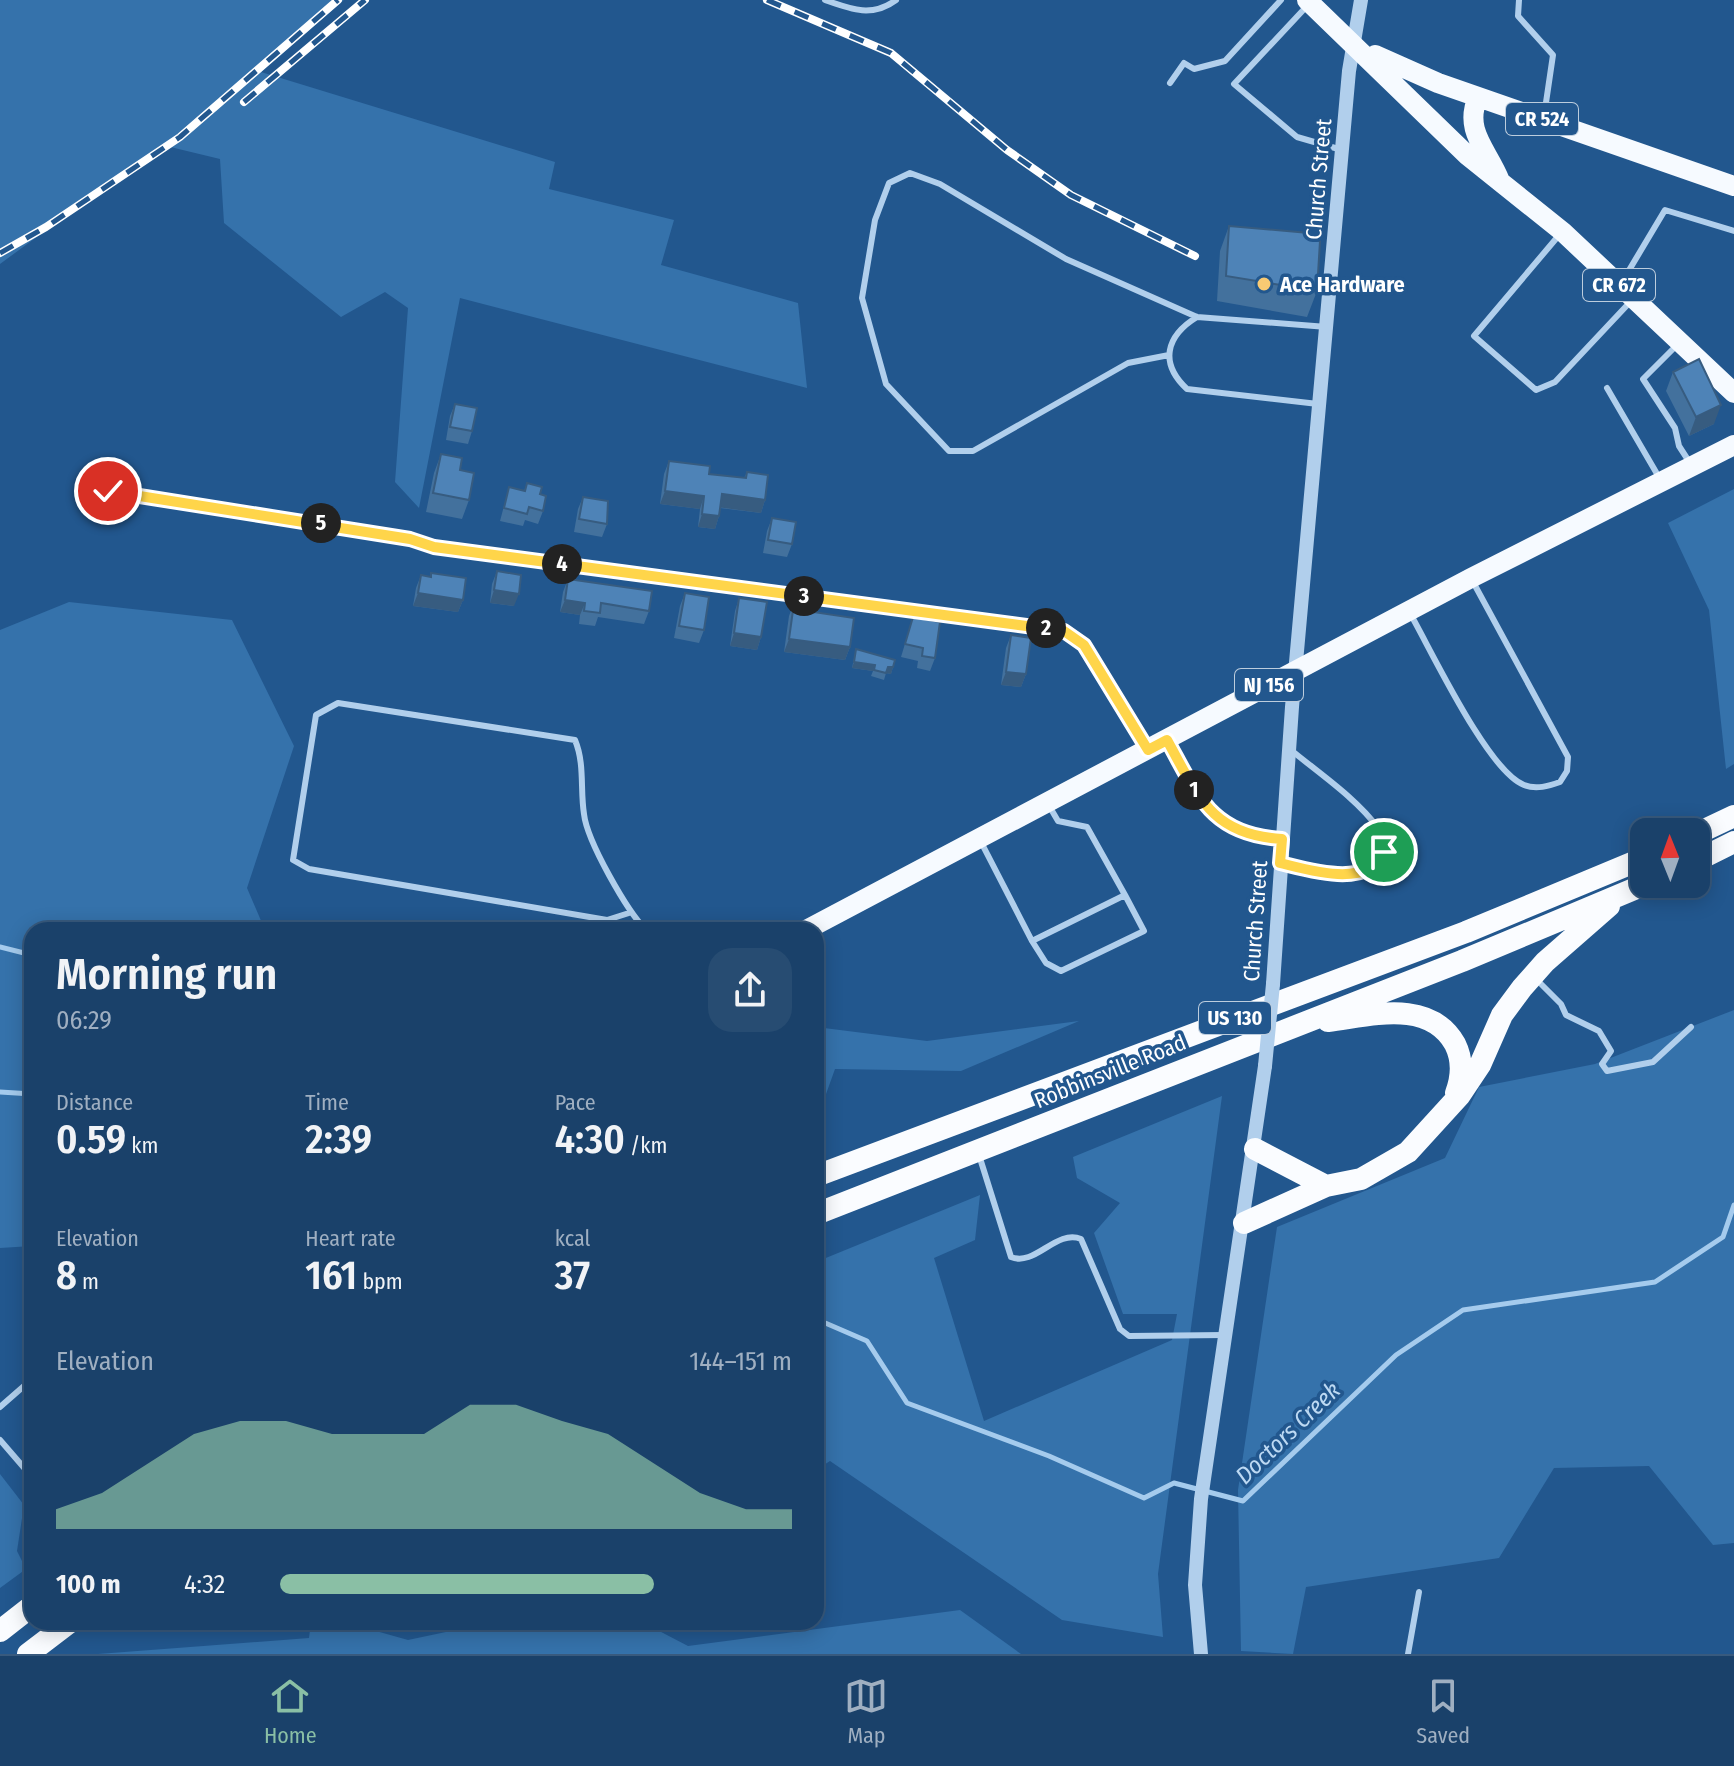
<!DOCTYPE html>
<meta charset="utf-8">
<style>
:root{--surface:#1a416a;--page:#274c72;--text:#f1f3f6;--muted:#9fafc1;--line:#385a7e;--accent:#8abfa5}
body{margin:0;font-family:"Fira Sans Condensed",sans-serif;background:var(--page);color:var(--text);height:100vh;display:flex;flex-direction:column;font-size:30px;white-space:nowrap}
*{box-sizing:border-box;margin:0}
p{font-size:26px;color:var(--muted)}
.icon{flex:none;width:44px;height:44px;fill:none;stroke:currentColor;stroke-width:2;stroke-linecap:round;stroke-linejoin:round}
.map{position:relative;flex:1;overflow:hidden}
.sheet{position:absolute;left:24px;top:922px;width:800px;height:708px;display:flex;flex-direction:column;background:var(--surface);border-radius:24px;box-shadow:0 4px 20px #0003,0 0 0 2px var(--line)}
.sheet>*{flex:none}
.needle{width:52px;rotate:359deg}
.fabs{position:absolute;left:1630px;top:818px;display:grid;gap:16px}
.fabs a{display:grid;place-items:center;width:80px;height:80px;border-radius:16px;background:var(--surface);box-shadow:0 4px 20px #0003,0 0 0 2px var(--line);font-size:40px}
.pin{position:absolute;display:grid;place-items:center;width:68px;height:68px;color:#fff;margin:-34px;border:4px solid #fff;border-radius:50%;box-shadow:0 2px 8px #0007}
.km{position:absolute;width:40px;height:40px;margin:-20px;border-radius:50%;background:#222;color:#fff;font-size:22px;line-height:40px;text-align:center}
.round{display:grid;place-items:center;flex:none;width:84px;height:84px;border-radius:24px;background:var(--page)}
.headline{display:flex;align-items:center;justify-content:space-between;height:136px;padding:0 32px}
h1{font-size:44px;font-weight:600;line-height:60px}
.stats{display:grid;grid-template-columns:repeat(3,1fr);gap:12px;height:136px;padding:8px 32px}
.stats div{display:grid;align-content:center}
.stats b{font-size:40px;font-weight:600}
.stats small{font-size:22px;font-weight:400}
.stats p{font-size:22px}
.chart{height:224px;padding:16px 32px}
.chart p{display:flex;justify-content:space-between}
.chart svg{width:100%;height:144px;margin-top:8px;fill:var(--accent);opacity:.7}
ul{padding:0 32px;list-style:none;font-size:26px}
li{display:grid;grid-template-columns:128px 96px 1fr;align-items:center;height:60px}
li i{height:20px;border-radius:10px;background:var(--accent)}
.tab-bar{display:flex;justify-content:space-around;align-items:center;height:112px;border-top:2px solid var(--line);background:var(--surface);font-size:22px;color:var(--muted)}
.tab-bar a{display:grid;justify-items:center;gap:4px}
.tab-bar .selected{color:var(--accent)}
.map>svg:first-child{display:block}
.green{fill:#3572ab}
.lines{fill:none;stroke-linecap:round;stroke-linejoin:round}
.stream{stroke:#a5cbed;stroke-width:5}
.service{stroke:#b1cfec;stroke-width:6}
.minor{stroke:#b1cfec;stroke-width:8}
.tertiary{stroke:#b1cfec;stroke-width:14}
.primary{stroke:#f6faff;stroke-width:20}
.trunk{stroke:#fafcff;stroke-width:22}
.rail-casing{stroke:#fff;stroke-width:8}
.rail{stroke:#22578e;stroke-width:5;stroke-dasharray:15;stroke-linecap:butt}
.tertiary-bridge{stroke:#b1cfec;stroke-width:14}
.wall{fill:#43719d}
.shaded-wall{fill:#375c80}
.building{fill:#4e83b7;stroke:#375c80;stroke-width:2}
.route-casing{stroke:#fff;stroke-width:16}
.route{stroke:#ffd54a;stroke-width:10}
.poi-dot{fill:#f8ca73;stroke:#22578e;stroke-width:3}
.labels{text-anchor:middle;stroke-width:7;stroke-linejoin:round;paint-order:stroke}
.shield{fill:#22578e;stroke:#bdcddd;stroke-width:2}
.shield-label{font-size:20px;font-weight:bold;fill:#fff}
.street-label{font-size:22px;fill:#fff;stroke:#22578e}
.poi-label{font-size:22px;font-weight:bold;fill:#fff;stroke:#22578e;text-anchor:start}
.water-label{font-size:24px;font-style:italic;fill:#bdd9f3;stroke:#22578e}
</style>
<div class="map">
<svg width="1734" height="1654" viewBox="0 0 1734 1654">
<rect width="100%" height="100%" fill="#22578e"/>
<!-- green -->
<path class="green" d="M 0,0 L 344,0 L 261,72 L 555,162 L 549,189 L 674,220 L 661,265 L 798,303 L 807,388 L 460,298 L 419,508 L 395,482 L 408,308 L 385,292 L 341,317 L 224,223 L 220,159 L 162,145 L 0,264 Z
M 1734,489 L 1734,764 L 1726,769 L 1709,610 L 1668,523 Z
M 69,602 L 232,620 L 294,746 L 247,888 L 265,930 L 32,930 L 32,1246 L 0,1248 L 0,630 Z
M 1734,1010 L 1734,1543 L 1713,1545 L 1649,1466 L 1554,1468 L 1499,1558 L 1306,1587 L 1293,1654 L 1241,1651 L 1238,1490 L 1277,1227 L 1445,1158 L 1479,1087 L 1595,1064 Z
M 1079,1021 L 961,1071 L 835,1069 L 816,1122 L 816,1027 L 927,1041 Z
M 1222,1096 L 1158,1574 L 1163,1637 L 1062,1620 L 830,1461 L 816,1470 L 816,1262 L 980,1195 L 975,1240 L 934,1258 L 984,1421 L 1172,1340 L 1177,1314 L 1123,1314 L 1094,1233 L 1120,1203 L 1077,1178 L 1073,1157 Z
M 0,1474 L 24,1505 L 17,1551 L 26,1569 L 0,1588 Z
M 960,1610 L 1021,1654 L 98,1654 L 309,1638 L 311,1622 L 344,1622 L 408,1640 L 493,1622 L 642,1622 L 688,1646 Z"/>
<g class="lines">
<!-- stream -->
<path class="stream" d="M 0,947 L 32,955
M 0,1092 L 32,1094
M 816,1319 L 867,1341 L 907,1403 L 1049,1456 L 1144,1498 L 1174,1483 L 1243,1501 L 1396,1355 L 1463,1310 L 1655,1282 L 1723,1237 L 1734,1205"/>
<!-- service -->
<path class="service" d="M 825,0 C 850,9 872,18 896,0
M 1519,0 L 1518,16 L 1553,55 L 1544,116
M 1307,6 L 1234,84 L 1297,137 L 1342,150
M 1170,83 L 1184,63 L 1194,69 L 1225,61 L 1281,0
M 1560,234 L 1474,336 L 1536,390 L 1555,382 L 1632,300
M 1622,282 L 1665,210 L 1734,231
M 1197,317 C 1166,336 1159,363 1187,389 L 1318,404
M 1677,345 L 1643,379 L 1675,428 L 1679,446 L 1690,463
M 1169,355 L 1128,363 L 973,451 L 949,451 L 886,384 L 862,298 L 875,220 L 889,183 L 910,173 L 940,184 L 1066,259 L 1197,317 L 1327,327
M 1607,388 L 1660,479
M 108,491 L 237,509 L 434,547
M 1411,615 C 1432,652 1488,771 1524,785 C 1536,790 1549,786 1560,782 L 1567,771 L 1568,757 L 1472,580
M 1169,743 C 1199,798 1212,835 1282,839
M 981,842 L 1032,941 L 1125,895 L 1087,827 L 1058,821 L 1048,804
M 1284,864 C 1307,869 1369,886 1382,857 C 1386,848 1384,837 1378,828 C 1356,798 1320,774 1291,750
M 629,913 L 607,920 L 309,869 L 293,860 L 316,715 L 338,703 L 575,740 C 585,764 580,789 584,814 C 587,841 627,911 646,930
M 1032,941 L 1046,963 L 1061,971 L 1144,931 L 1125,895
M 1535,978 L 1561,1004 L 1566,1015 L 1599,1031 L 1611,1051 L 1602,1064 L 1607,1071 L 1653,1062 L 1691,1027
M 979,1155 L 1011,1257 C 1035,1267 1056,1229 1081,1239 L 1120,1329 L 1129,1336 L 1225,1335
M 0,1407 L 32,1379
M 0,1440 L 32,1477
M 1408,1654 L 1419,1592"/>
<!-- minor -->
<path class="minor" d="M 434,547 L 1064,631 L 1084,645 L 1148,750"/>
<!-- tertiary -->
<path class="tertiary" d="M 1273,984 L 1292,707 L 1349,71 L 1361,0
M 1201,1654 L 1195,1585 L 1201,1499 L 1265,1066"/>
<!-- primary -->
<path class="primary" d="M 1307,0 L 1468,156 L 1563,232 L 1734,393
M 1375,55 L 1438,83 L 1734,186
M 1478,97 C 1463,131 1488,150 1500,181
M 806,930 L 1471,578 L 1734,445"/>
<!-- trunk -->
<path class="trunk" d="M 1696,834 L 1734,816
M 1696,861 L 1734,842
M 1328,1021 C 1370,1016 1429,998 1455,1044 C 1463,1060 1462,1077 1456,1093
M 1255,1149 L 1326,1186
M 816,1176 L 1466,932 L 1644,858
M 816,1214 L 1462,961 L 1646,884
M 1244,1223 L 1326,1186 L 1361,1179 L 1408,1152 L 1460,1095 L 1480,1065 L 1502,1015 L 1522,988 L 1545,962 L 1609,906
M 0,1631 L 32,1606
M 28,1654 L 70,1622"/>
<defs>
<path id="rail" d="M 767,0 L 891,53 L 1007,150 L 1071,195 L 1195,256
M 244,102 L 365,0
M 0,253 L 46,227 L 180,137 L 338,0"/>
</defs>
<!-- rail casing -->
<use href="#rail" class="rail-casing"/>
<!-- rail -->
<use href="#rail" class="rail"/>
<!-- tertiary-bridge -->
<path class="tertiary-bridge" d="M 1265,1066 L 1273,984"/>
</g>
<!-- wall -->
<path class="wall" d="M 1229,226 L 1309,240 L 1317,291 L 1307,317 L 1217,301 L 1220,251 Z
M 1673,372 L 1714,424 L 1689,436 L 1666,391 Z
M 455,404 L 472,431 L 468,444 L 446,440 L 450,416 Z
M 441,454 L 460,470 L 469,500 L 462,519 L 426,512 L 434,473 Z
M 669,461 L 709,474 L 744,478 L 747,472 L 765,500 L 761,513 L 720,508 L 719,516 L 715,529 L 698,527 L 700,509 L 660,504 L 664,474 Z
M 527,483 L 540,494 L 543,511 L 538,524 L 525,520 L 523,526 L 500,521 L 509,487 L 524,491 Z
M 583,497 L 607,524 L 602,537 L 574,532 L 578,509 Z
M 772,518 L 792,544 L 787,557 L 763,553 L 767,531 Z
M 497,571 L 514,606 L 490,603 L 492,584 Z
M 431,573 L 463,600 L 458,612 L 413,606 L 416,588 L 421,575 L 430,577 Z
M 568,579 L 649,611 L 644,624 L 598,617 L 595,626 L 579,624 L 580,615 L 560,612 L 563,592 Z
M 685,593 L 704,630 L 699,643 L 674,638 L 680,606 Z
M 739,598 L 761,637 L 757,650 L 730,646 L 735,611 Z
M 794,603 L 813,612 L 850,647 L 845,660 L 784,652 L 789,616 Z
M 913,617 L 935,658 L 930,671 L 917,668 L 918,661 L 901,657 Z
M 1011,635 L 1026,674 L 1021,687 L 1001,685 L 1006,648 Z
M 856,649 L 893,667 L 891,674 L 886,673 L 884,680 L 871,676 L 873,671 L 852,668 Z"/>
<!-- shaded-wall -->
<path class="shaded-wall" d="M 1721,405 L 1714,424 L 1689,436 L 1696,417 Z
M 665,491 L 704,496 L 700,509 L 660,504 Z
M 722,494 L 765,500 L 761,513 L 717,507 Z
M 702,514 L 719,516 L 715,529 L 698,527 Z
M 494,590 L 519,594 L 514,606 L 490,603 Z
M 418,593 L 463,600 L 458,612 L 413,606 Z
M 565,600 L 585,603 L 580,615 L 560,612 Z
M 734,633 L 761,637 L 757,650 L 730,646 Z
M 789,639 L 850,647 L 845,660 L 784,652 Z
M 854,662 L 875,665 L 873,671 L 852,668 Z
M 888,667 L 893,667 L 891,674 L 886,673 Z
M 1006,672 L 1026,674 L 1021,687 L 1001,685 Z"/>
<!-- building -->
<path class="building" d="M 1229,226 L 1309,233 L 1309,240 L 1320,241 L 1317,291 L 1226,276 Z
M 1699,359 L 1721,405 L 1696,417 L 1673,372 Z
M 455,404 L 477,408 L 472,431 L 450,427 Z
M 441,454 L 462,458 L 460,470 L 474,473 L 469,500 L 433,493 Z
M 669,461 L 710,466 L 709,474 L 746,478 L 747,472 L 768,475 L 765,500 L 722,494 L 719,516 L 702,514 L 704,496 L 665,491 Z
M 527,483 L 542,487 L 540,494 L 546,496 L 543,511 L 529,507 L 527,514 L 504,508 L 509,487 L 525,491 Z
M 583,497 L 608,501 L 607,524 L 579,519 Z
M 772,518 L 796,522 L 792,544 L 768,540 Z
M 497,571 L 521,575 L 519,594 L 494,590 Z
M 431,573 L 466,578 L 463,600 L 418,593 L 421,575 L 431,577 Z
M 568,579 L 652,591 L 649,611 L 601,603 L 600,613 L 584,611 L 585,603 L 565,600 Z
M 685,593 L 709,597 L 704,630 L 679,626 Z
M 739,598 L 767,602 L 761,637 L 734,633 Z
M 794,603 L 814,606 L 813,612 L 854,618 L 850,647 L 789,639 Z
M 913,617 L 940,622 L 935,658 L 922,656 L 923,648 L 905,644 Z
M 1011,635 L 1031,638 L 1026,674 L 1006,672 Z
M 856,649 L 895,660 L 893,667 L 888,667 L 886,673 L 874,670 L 875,665 L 854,662 Z"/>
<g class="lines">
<defs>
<path id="route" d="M 108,491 L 410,539 L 434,547 L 1064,631 L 1084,645 L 1148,750 L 1167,740 C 1198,796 1211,835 1282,839 L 1280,863 C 1309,870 1369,889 1384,852"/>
</defs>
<!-- route casing -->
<use href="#route" class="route-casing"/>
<!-- route -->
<use href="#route" class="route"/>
</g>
<!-- markers -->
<circle class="poi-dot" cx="1264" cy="284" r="8"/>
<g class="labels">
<!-- shield labels -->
<g class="shield">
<rect x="1506" y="103" width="72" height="32" rx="6"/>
<rect x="1583" y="269" width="72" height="32" rx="6"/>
<rect x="1235" y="669" width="68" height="32" rx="6"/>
<rect x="1199" y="1002" width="72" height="32" rx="6"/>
</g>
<g class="shield-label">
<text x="1542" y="126">CR 524</text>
<text x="1619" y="292">CR 672</text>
<text x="1269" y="692">NJ 156</text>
<text x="1235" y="1025">US 130</text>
</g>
<!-- street labels -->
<g class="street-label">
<text transform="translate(1318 179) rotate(-85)" y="8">Church Street</text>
<text transform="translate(1255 921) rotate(-86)" y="8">Church Street</text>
<text transform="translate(1110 1071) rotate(-22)" y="8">Robbinsville Road</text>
</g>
<!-- poi labels -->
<g class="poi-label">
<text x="1280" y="292">Ace Hardware</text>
</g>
<!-- water labels -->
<g class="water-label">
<text transform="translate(1288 1433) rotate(-44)" y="8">Doctors Creek</text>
</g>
</g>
</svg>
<div class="fabs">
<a><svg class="needle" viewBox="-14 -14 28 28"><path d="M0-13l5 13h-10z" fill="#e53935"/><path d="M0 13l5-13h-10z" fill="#9fafc1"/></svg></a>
</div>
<div class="pin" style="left:1384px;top:852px;background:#1e9e55"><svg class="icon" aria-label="arrive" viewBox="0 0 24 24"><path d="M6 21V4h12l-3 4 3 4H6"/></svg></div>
<div class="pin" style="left:108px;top:491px;background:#d93025"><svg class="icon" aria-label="check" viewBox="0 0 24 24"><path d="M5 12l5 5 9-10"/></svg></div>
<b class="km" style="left:1194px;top:790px">1</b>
<b class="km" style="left:1046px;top:628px">2</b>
<b class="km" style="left:804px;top:596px">3</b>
<b class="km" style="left:562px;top:564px">4</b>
<b class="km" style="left:321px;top:523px">5</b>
<section class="sheet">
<div class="headline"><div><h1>Morning run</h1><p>06:29</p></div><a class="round"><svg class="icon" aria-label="share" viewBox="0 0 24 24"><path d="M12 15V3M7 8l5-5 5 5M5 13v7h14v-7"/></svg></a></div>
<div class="stats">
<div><p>Distance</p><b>0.59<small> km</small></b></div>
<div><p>Time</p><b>2:39</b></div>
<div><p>Pace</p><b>4:30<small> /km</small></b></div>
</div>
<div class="stats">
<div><p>Elevation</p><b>8<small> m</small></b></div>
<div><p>Heart rate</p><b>161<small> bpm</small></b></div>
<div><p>kcal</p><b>37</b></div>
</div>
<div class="chart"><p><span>Elevation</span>144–151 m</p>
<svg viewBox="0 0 160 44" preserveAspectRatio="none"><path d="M0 44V38L10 33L20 24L30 15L40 11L50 11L60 15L70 15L80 15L90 6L100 6L110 11L120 15L130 24L140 33L150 38L160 38V44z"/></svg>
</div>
<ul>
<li><b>100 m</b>4:32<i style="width:73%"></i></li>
</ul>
</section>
</div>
<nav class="tab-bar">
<a class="selected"><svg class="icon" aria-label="home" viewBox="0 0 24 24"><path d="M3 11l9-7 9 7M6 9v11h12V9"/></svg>Home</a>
<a><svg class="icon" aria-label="map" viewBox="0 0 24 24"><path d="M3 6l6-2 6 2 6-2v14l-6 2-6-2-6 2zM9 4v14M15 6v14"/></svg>Map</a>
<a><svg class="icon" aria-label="saved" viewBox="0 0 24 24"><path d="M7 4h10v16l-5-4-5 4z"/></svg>Saved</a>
</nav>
